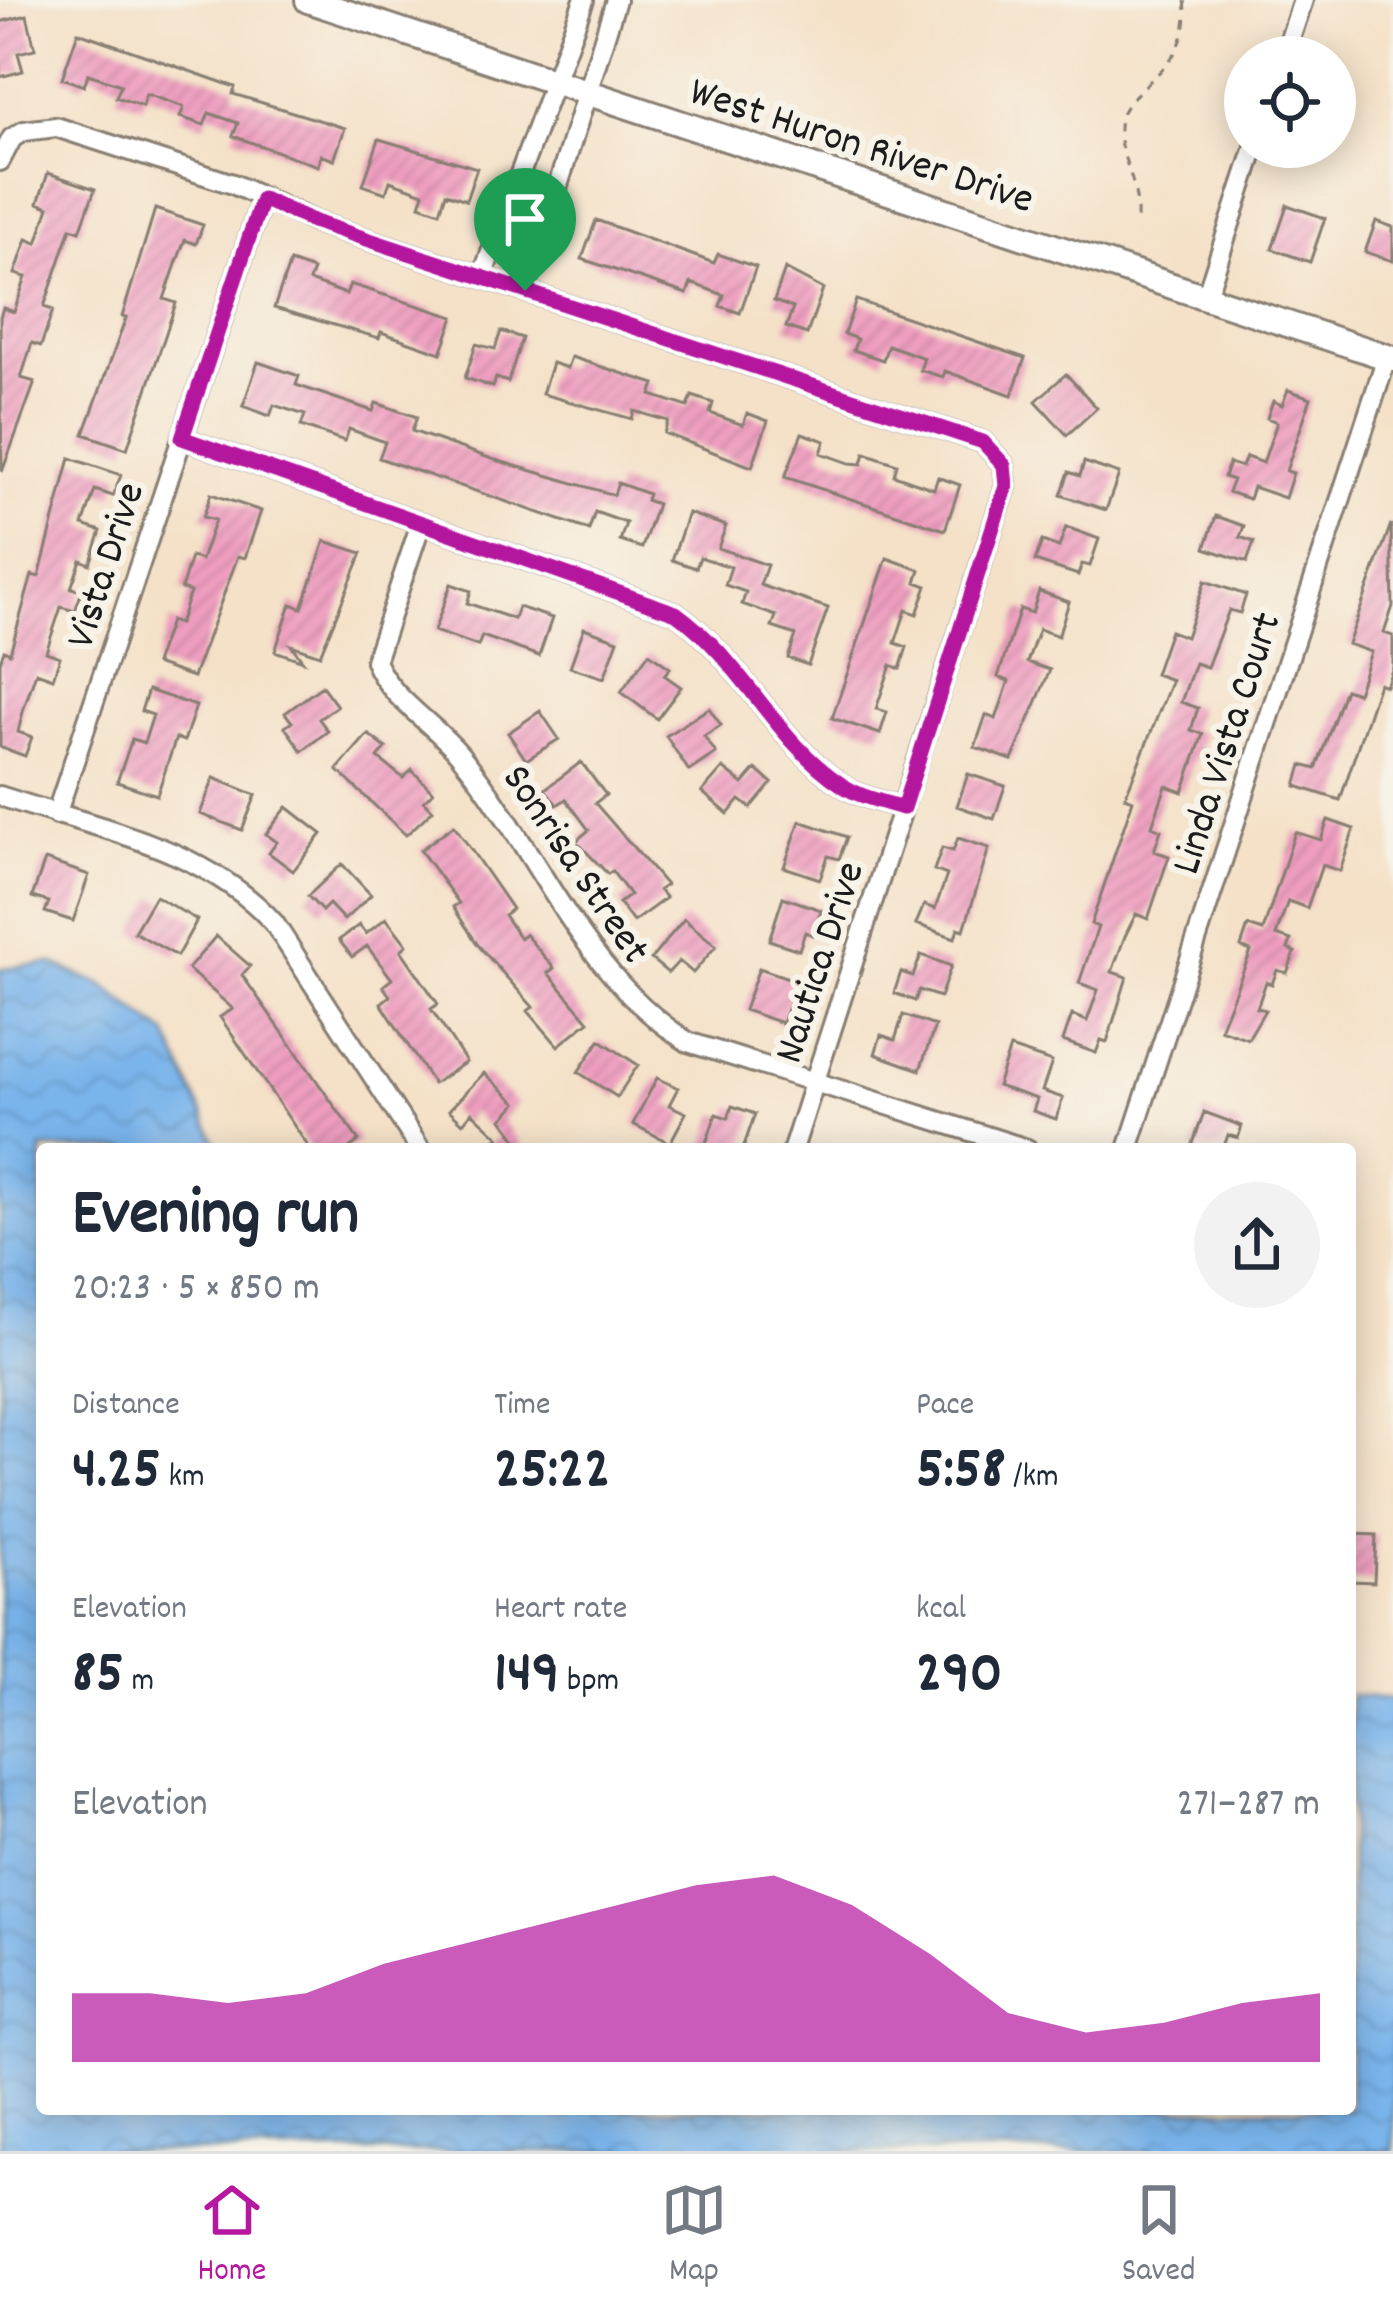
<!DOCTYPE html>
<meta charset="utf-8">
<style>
:root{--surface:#fff;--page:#f2f2f3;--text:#1f2937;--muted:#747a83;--line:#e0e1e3;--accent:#b5179e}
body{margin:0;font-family:Dekko,sans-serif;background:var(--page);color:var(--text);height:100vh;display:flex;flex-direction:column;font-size:45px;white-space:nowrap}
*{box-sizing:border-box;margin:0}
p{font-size:39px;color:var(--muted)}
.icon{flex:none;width:66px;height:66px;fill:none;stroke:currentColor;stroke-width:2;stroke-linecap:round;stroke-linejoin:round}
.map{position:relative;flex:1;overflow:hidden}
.details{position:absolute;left:36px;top:1143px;width:1320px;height:972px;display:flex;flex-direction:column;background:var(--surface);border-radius:12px;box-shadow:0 6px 30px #0003}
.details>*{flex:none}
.tools{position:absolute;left:1224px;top:36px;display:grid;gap:24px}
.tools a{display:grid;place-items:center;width:132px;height:132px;border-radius:50%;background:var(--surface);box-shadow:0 6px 30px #0003;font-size:60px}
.pin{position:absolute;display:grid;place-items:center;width:102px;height:102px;color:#fff;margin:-123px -51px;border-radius:50% 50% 50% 0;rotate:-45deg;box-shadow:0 0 12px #0007}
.pin .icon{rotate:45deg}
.round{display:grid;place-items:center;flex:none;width:126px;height:126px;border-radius:63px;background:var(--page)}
.overview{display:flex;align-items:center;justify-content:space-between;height:204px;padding:0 36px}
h1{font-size:66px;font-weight:800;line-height:90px}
.figures{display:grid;grid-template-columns:repeat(3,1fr);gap:18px;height:204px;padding:12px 36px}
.figures div{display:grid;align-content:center}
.figures b{font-size:60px;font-weight:800}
.figures small{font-size:33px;font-weight:400}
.figures p{font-size:33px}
.chart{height:336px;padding:24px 36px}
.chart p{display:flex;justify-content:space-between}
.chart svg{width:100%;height:216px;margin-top:12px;fill:var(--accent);opacity:.7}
.tab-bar{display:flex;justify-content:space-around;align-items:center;height:168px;border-top:3px solid var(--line);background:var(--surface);font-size:33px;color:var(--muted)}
.tab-bar a{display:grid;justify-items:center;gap:6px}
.tab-bar .on{color:var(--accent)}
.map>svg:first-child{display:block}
.water{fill:url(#water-waves);stroke:#4a6884;stroke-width:3}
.building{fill:url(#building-hatch)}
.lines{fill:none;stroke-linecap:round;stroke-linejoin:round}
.minor-casing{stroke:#887e72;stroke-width:24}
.major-casing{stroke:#887e72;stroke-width:30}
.path{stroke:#887e72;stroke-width:3;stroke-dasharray:9 9;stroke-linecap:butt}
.minor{stroke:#fff;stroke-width:18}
.major{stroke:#fff;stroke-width:24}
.route-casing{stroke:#fff;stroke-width:24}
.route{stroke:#b5179e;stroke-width:15}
.labels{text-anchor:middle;stroke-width:12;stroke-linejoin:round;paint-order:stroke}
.street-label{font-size:42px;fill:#1c1c1c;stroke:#f7f3e8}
</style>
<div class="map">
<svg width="1393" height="2151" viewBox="0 0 1393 2151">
<defs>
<pattern id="water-waves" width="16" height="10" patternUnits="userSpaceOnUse" patternTransform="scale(3)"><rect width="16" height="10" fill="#79b4eb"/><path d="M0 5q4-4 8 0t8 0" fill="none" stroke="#689ac9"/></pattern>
<pattern id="building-hatch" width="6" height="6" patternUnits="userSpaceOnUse" patternTransform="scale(3)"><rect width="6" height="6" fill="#ef9ec0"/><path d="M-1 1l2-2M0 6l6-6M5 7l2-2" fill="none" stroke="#cc88a4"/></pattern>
</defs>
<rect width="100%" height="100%" fill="#f7f3e8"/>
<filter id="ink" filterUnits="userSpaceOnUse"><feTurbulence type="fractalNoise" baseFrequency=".00833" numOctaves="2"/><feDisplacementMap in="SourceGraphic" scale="24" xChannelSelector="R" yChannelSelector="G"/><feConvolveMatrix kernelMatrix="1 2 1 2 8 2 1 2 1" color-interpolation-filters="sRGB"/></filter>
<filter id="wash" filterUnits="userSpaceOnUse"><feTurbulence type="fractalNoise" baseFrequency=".004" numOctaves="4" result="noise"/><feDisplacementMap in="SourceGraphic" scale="48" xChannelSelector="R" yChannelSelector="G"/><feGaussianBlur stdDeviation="2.7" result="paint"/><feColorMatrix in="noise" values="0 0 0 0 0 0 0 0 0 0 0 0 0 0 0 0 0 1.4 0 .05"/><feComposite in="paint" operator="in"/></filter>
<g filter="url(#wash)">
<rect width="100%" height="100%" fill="#f4e1c8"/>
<!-- water -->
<path class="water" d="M 51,963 L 101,984 L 167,1034 L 219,1149 L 42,1149 L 42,2109 L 1350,2109 L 1350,1695 L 1393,1699 L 1393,2151 L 0,2151 L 0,968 Z"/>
<g id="blocks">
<!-- building -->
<path class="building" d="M 27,15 L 35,49 L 18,53 L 23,71 L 0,77 L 0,22 Z
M 78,32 L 235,87 L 233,94 L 345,128 L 334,160 L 321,155 L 318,166 L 233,136 L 238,123 L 209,113 L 204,125 L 180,117 L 184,107 L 146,94 L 142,106 L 116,97 L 121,85 L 88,74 L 84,86 L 62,78 Z
M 379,139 L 477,168 L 466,200 L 446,193 L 440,212 L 420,205 L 424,193 L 390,181 L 386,193 L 363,185 Z
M 48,173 L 95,189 L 80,231 L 71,228 L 44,307 L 53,310 L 41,346 L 32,343 L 21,378 L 35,382 L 2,472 L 0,317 L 3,308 L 14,312 L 26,277 L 15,274 L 27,239 L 37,243 L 49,207 L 38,203 Z
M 1287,205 L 1325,218 L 1310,262 L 1272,249 Z
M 155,209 L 203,225 L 196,244 L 185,240 L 176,264 L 164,299 L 176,303 L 127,449 L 84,434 L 126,318 L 122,317 Z
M 596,220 L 714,263 L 718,254 L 756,267 L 740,313 L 720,306 L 724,295 L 691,283 L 687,294 L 582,259 Z
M 1376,221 L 1393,227 L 1393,261 L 1365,252 Z
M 290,262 L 313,270 L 309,281 L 346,294 L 350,284 L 454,317 L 441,353 L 381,332 L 379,338 L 274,308 Z
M 785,269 L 823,289 L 807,334 L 786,327 L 793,308 L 774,301 Z
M 856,300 L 1025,358 L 1012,395 L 945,371 L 943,377 L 920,370 L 924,358 L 888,345 L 883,360 L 853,350 L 857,339 L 844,334 Z
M 501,331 L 522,338 L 508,382 L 496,378 L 493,387 L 465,378 L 476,344 L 495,349 Z
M 571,357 L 655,384 L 651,395 L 688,407 L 692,396 L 713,403 L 710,413 L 743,425 L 747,413 L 768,421 L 752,467 L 664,433 L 668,421 L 634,411 L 632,419 L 542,394 L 552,363 L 567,368 Z
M 258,362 L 299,376 L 296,385 L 373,411 L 376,403 L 417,417 L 412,431 L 492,459 L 614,495 L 618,483 L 648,494 L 646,500 L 657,504 L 642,548 L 620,541 L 626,523 L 595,512 L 589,530 L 379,458 L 385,442 L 349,429 L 345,441 L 301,426 L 305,415 L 274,405 L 270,416 L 243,406 Z
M 1066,374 L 1097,408 L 1067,435 L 1036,401 Z
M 1288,390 L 1311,398 L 1286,471 L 1293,473 L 1285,498 L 1253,487 L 1249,499 L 1228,492 L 1233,480 L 1224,477 L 1229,463 L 1242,467 L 1246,457 L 1263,463 L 1277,422 L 1267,418 L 1273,401 L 1282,405 Z
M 802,433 L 825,441 L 821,453 L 849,463 L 862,464 L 865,453 L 897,464 L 894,475 L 934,489 L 938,477 L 960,485 L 945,530 L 785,477 Z
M 70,458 L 121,475 L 113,496 L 95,490 L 83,525 L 101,531 L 90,564 L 81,560 L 71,588 L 82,591 L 75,611 L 61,607 L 46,652 L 60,657 L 53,678 L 36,672 L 24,708 L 18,732 L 32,737 L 25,756 L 0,747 L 0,662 L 4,650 L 10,653 L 32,575 L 39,577 Z
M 1084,462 L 1119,474 L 1106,510 L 1061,495 L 1069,472 L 1080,476 Z
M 211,494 L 261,511 L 245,558 L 238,556 L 193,677 L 155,664 L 170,621 L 179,624 L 190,592 L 181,589 L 191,557 L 201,560 L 215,520 L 203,517 Z
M 688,513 L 726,526 L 718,548 L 767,565 L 760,585 L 828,608 L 808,665 L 788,658 L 796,635 L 772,627 L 776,616 L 742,604 L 746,592 L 725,585 L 731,567 L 700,557 L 696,568 L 672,560 Z
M 1216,516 L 1244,526 L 1240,537 L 1254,542 L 1247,562 L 1205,548 Z
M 1391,524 L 1393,606 L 1384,633 L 1393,636 L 1393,667 L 1386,686 L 1379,683 L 1340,800 L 1296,786 L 1302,765 L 1316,769 L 1345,689 L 1357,693 L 1371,652 L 1348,644 Z
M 1066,527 L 1099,539 L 1090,566 L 1082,564 L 1078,575 L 1035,561 L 1042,541 L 1059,547 Z
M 325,541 L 362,553 L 320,655 L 291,645 L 303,661 L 275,651 L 291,604 L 302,608 Z
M 887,558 L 920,570 L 916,582 L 927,586 L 917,614 L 906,610 L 895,643 L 907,647 L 900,669 L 891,665 L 876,709 L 887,712 L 880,734 L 832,718 Z
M 1205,581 L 1246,595 L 1240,613 L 1229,610 L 1207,667 L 1195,663 L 1181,702 L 1198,708 L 1191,730 L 1203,734 L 1183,792 L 1166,786 L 1152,826 L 1161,830 L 1154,851 L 1169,856 L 1148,919 L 1136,914 L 1125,936 L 1112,972 L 1127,977 L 1107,1042 L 1101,1040 L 1096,1053 L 1063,1041 L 1072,1015 L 1087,1021 L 1098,990 L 1079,983 L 1098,927 L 1091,924 L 1133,800 L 1125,797 L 1172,680 L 1155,674 L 1170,631 L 1186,637 Z
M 451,584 L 471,591 L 467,603 L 514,619 L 518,607 L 552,618 L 539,656 L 482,636 L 478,646 L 434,631 Z
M 1039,591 L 1069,602 L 1058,636 L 1039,629 L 1027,662 L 1050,670 L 1012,760 L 975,747 L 986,715 L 996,719 L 1009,681 L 998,677 L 1020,609 L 1032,613 Z
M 584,628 L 618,640 L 604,678 L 570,667 Z
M 649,653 L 670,668 L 664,675 L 681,687 L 657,719 L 621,692 Z
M 322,686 L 337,706 L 319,719 L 328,731 L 302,751 L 285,727 L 292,722 L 285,713 Z
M 148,690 L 196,706 L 184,741 L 176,738 L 157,795 L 117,782 L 132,739 L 144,743 L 153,715 L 141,711 Z
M 709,708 L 721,725 L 704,736 L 716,753 L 689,771 L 666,736 Z
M 540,711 L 559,739 L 526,760 L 508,733 Z
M 368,734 L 386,748 L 378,758 L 403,778 L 412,770 L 433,792 L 424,801 L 433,810 L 406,835 L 337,770 Z
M 581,762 L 606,795 L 595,803 L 666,885 L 659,890 L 666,898 L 633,922 L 619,903 L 630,895 L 612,871 L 608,874 L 576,841 L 589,830 L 566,799 L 557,805 L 545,789 Z
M 723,768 L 743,784 L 756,769 L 772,783 L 751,808 L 740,800 L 728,814 L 702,792 Z
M 968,774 L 1005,786 L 994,819 L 957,806 Z
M 214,778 L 256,795 L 242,830 L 200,814 Z
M 287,807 L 322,834 L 293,871 L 269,853 L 277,842 L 266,834 Z
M 1328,820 L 1354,829 L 1340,871 L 1322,865 L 1307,908 L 1288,901 L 1276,935 L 1291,940 L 1288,949 L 1295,952 L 1287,973 L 1277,970 L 1272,984 L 1266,982 L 1257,1008 L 1265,1010 L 1248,1039 L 1220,1029 L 1251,951 L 1241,947 L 1248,926 L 1263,931 L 1295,832 L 1321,840 Z
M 800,821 L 847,837 L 839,859 L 828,856 L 820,879 L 784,867 Z
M 454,825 L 512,909 L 504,915 L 520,938 L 525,934 L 554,968 L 548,973 L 589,1021 L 558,1046 L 528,1011 L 533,1007 L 478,945 L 453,907 L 459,903 L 420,850 Z
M 958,838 L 989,848 L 964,930 L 958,928 L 955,938 L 916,924 L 924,905 L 935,909 L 947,875 L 934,870 L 942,848 L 953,851 Z
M 45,860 L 89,875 L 73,921 L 45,912 L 49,902 L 32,897 Z
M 342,864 L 371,895 L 344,920 L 329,904 L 322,911 L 308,896 Z
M 155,896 L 197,920 L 177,956 L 134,932 Z
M 783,897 L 821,910 L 813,935 L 805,932 L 799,950 L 769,940 Z
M 386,918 L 407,945 L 401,950 L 438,1004 L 431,1009 L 466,1062 L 433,1084 L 381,1003 L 390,996 L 383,986 L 392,979 L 367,946 L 352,957 L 339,940 L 359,925 L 366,934 Z
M 684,919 L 716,946 L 693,973 L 679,961 L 668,973 L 651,959 Z
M 216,936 L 250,966 L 242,975 L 359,1141 L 348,1149 L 310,1149 L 220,1017 L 233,1009 L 188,969 Z
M 921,955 L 951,966 L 940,997 L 919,990 L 915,1001 L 894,993 L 901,972 L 913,976 Z
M 759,968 L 797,981 L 782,1023 L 744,1010 Z
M 903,1015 L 935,1026 L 920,1070 L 875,1054 L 881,1035 L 895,1040 Z
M 600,1040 L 638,1065 L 617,1097 L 578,1072 Z
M 1010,1048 L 1052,1062 L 1042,1091 L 1063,1098 L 1056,1119 L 1033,1111 L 1037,1099 L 997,1086 Z
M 484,1073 L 517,1103 L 502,1119 L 524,1149 L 482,1149 L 499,1137 L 472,1112 L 463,1123 L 449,1110 Z
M 657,1078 L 678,1088 L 669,1105 L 686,1113 L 670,1143 L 633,1124 Z
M 732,1106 L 755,1114 L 743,1149 L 704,1149 L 716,1114 L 728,1118 Z
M 1204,1112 L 1242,1126 L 1238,1138 L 1228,1135 L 1223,1149 L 1191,1149 Z
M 1350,1534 L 1376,1535 L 1374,1582 L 1350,1581 Z"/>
</g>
</g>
<g filter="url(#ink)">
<use href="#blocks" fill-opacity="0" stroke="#887e72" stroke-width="3"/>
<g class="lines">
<defs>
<path id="minor" d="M 1284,57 L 1303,0
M 0,161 L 12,138 L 24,131 L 56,127 L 233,184 L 315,222 L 983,442 L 1004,465 L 1006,486 L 793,1149
M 482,277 L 584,0
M 525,291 L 616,0
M 1206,297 L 1255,147
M 182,438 L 676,613 C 742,660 775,741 842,785 C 859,797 884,802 903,808
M 420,526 L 375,661 C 390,699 435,724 461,756 C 539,851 581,974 688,1042 L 1027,1149
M 0,796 C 95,828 205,846 274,923 L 420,1149
M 56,815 L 262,199
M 1128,1149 L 1387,357"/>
<path id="major" d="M 308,0 L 1393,359"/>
</defs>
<!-- minor casing -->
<use href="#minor" class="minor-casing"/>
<!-- major casing -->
<use href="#major" class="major-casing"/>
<!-- path -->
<path class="path" d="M 1137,219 C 1139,179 1118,155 1119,128 C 1120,84 1195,74 1185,0"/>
<!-- minor -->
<use href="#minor" class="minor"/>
<!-- major -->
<use href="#major" class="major"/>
</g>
</g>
<g class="lines" filter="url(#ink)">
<defs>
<path id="route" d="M 262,199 L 315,222 L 983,442 L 1004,465 L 1006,486 L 903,808 C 884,802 859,797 842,785 C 775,741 742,660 676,613 L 182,438 Z"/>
</defs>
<!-- route casing -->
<use href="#route" class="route-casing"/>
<!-- route -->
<use href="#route" class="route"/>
</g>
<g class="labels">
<!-- street labels -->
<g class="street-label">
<text transform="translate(863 142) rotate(18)" y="15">West Huron River Drive</text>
<text transform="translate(102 564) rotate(-72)" y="15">Vista Drive</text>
<text transform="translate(1223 742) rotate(-72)" y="15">Linda Vista Court</text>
<text transform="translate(579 862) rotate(56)" y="15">Sonrisa Street</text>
<text transform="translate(816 961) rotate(-72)" y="15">Nautica Drive</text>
</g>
</g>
</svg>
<div class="tools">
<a><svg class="icon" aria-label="locate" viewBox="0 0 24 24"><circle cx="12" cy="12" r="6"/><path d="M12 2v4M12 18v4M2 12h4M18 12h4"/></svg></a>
</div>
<div class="pin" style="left:525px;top:291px;background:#1e9e55"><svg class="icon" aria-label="arrive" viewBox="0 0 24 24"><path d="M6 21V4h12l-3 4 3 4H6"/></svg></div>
<section class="details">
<div class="overview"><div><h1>Evening run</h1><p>20:23 · 5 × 850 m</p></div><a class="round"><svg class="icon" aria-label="share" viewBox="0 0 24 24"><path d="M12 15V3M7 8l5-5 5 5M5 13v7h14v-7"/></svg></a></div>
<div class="figures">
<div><p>Distance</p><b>4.25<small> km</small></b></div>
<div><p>Time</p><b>25:22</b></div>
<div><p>Pace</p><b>5:58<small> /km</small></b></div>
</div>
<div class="figures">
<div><p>Elevation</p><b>85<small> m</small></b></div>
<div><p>Heart rate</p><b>149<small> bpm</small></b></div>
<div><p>kcal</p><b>290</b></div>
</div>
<div class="chart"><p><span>Elevation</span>271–287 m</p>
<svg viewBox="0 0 160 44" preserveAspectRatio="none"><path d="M0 44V30L10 30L20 32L30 30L40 24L50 20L60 16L70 12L80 8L90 6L100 12L110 22L120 34L130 38L140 36L150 32L160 30V44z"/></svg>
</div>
</section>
</div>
<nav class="tab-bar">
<a class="on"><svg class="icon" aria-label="home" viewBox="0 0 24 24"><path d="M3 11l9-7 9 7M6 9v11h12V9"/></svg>Home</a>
<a><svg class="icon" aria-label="map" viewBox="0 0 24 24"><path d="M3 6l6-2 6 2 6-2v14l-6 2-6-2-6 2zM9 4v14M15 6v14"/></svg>Map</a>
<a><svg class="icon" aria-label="saved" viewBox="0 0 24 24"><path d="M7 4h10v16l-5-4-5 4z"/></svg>Saved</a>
</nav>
